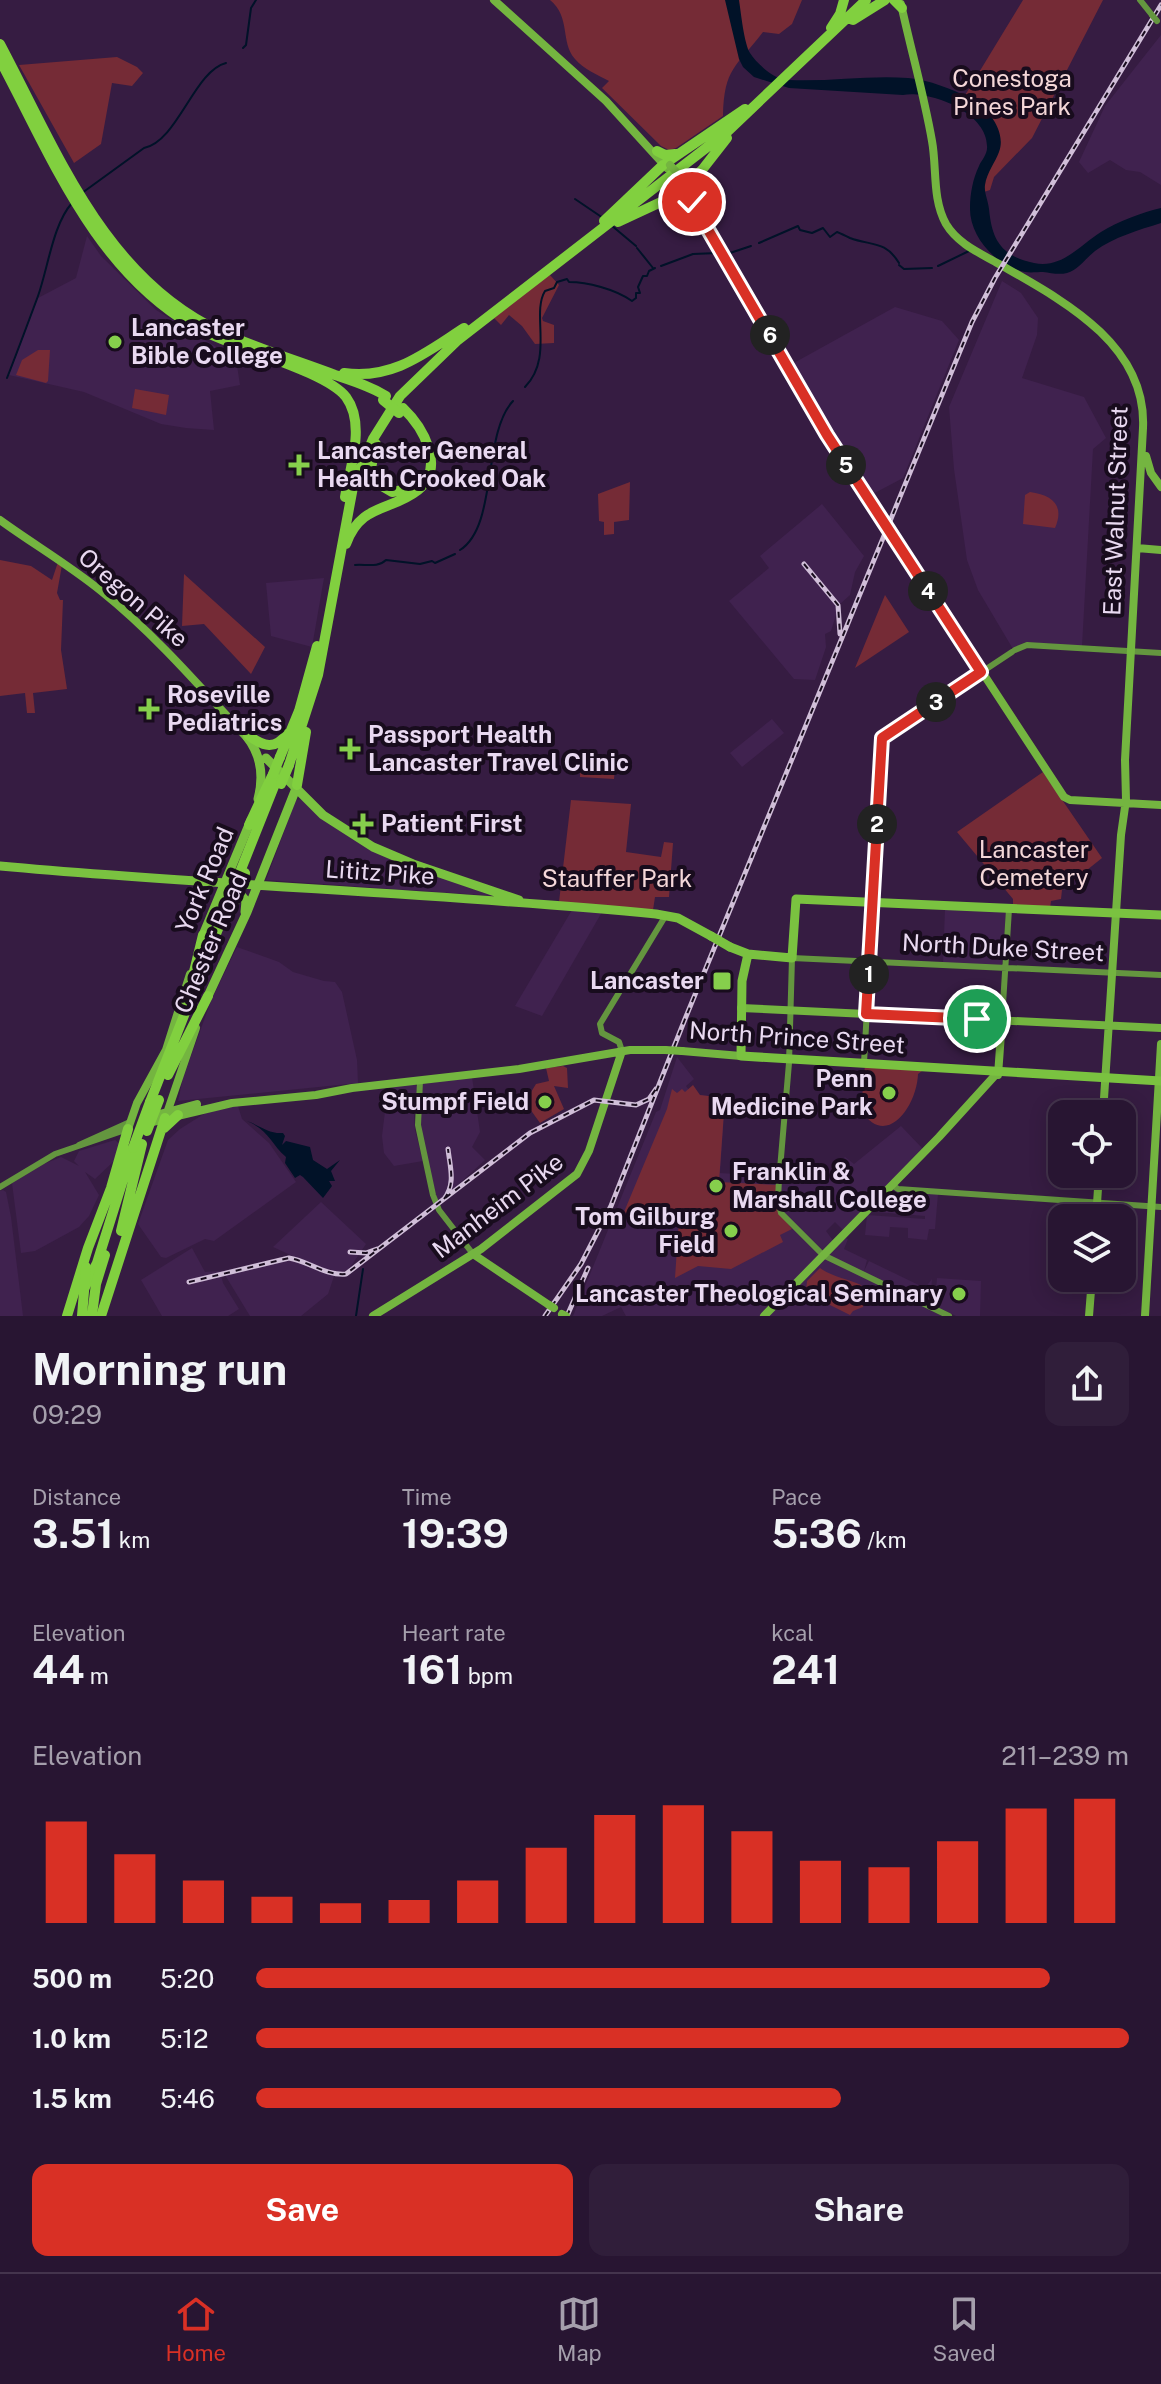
<!DOCTYPE html>
<meta charset="utf-8">
<style>
:root{--surface:#281532;--page:#301e3a;--text:#f1f3f6;--muted:#a59fac;--line:#44344d;--accent:#d93025}
body{margin:0;font-family:"Public Sans",sans-serif;background:var(--page);color:var(--text);height:100vh;display:flex;flex-direction:column;font-size:30px;white-space:nowrap}
*{box-sizing:border-box;margin:0}
p{font-size:26px;color:var(--muted)}
.icon{flex:none;width:44px;height:44px;fill:none;stroke:currentColor;stroke-width:2;stroke-linecap:round;stroke-linejoin:round}
.map{position:relative;height:1316px;overflow:hidden}
.panel{display:flex;flex-direction:column;background:var(--surface);flex:1}
.panel>*{flex:none}
.fabs{position:absolute;left:1048px;top:1100px;display:grid;gap:16px}
.fabs a{display:grid;place-items:center;width:88px;height:88px;border-radius:16px;background:var(--surface);box-shadow:0 4px 20px #0003,0 0 0 2px var(--line);font-size:40px}
.pin{position:absolute;display:grid;place-items:center;width:68px;height:68px;color:#fff;margin:-34px;border:4px solid #fff;border-radius:50%;box-shadow:0 2px 8px #0007}
.km{position:absolute;width:40px;height:40px;margin:-20px;border-radius:50%;background:#222;color:#fff;font-size:22px;line-height:40px;text-align:center}
.round{display:grid;place-items:center;flex:none;width:84px;height:84px;border-radius:16px;background:var(--page)}
.head{display:flex;align-items:center;justify-content:space-between;height:136px;padding:0 32px}
h1{font-size:44px;font-weight:700;line-height:60px}
.figures{display:grid;grid-template-columns:repeat(3,1fr);gap:12px;height:136px;padding:8px 32px}
.figures div{display:grid;align-content:center}
.figures b{font-size:40px;font-weight:700}
.figures small{font-size:22px;font-weight:400}
.figures p{font-size:22px}
.chart{height:224px;padding:16px 32px}
.chart p{display:flex;justify-content:space-between}
.chart svg{width:100%;height:144px;margin-top:8px;stroke:var(--accent);stroke-width:6}
.button{display:flex;gap:16px;margin-top:auto;padding:16px 32px}
.button a{flex:1;height:92px;border-radius:16px;background:var(--accent);color:#fff;font-size:32px;font-weight:700;line-height:92px;text-align:center}
.button a+a{background:var(--page);color:var(--text)}
ul{padding:0 32px;list-style:none;font-size:26px}
li{display:grid;grid-template-columns:128px 96px 1fr;align-items:center;height:60px}
li i{height:20px;border-radius:10px;background:var(--accent)}
.dock{display:flex;justify-content:space-around;align-items:center;height:112px;border-top:2px solid var(--line);background:var(--surface);font-size:22px;color:var(--muted)}
.dock a{display:grid;justify-items:center;gap:4px}
.dock .current{color:var(--accent)}
.map>svg:first-child{display:block}
.built{fill:#40224f}
.green{fill:#752b36}
.water{fill:#011228}
.lines{fill:none;stroke-linecap:round;stroke-linejoin:round}
.stream{stroke:#011228;stroke-width:2}
.secondary{stroke:#64963f;stroke-width:6}
.primary{stroke:#74b540;stroke-width:8}
.trunk{stroke:#7ac240;stroke-width:9}
.motorway{stroke:#81d03f;stroke-width:10}
.rail-casing{stroke:#d0bed8;stroke-width:5}
.rail{stroke:#180c1d;stroke-width:2;stroke-dasharray:6;stroke-linecap:butt}
.secondary-bridge{stroke:#64963f;stroke-width:6}
.primary-bridge{stroke:#74b540;stroke-width:8}
.trunk-bridge{stroke:#7ac240;stroke-width:9}
.motorway-bridge{stroke:#81d03f;stroke-width:10}
.route-casing{stroke:#fff;stroke-width:16}
.route{stroke:#d93025;stroke-width:10}
.poi-dot{fill:#86cf4c;stroke:#180c1d;stroke-width:3}
.labels{text-anchor:middle;stroke-width:8;stroke-linejoin:round;paint-order:stroke}
.park-label{font-size:24px;fill:#f4d7d8;stroke:#180c1d}
.poi-label{font-size:24px;font-weight:bold;fill:#e9d9f1;stroke:#180c1d;text-anchor:start}
.street-label{font-size:24px;fill:#e9d9f1;stroke:#180c1d}
</style>
<div class="map">
<svg width="1161" height="1316" viewBox="0 0 1161 1316">
<rect width="100%" height="100%" fill="#361c42"/>
<!-- built -->
<path class="built" d="M 1161,35 L 1161,185 L 1140,172 L 1126,170 L 1110,160 L 1088,173 L 1079,162 L 1105,106 Z
M 87,236 L 101,256 L 156,310 L 236,359 L 240,385 L 210,391 L 214,430 L 186,428 L 161,424 L 84,392 L 9,375 L 38,298 L 76,278 Z
M 1002,281 L 1021,293 L 1038,318 L 1037,335 L 1022,378 L 1084,397 L 1106,438 L 1093,449 L 1082,646 L 1025,642 L 1013,649 L 978,590 L 967,560 L 954,469 L 949,407 Z
M 895,307 L 942,321 L 959,340 L 903,478 L 869,496 L 792,364 Z
M 822,504 L 864,556 L 855,572 L 850,595 L 839,605 L 831,631 L 825,634 L 826,647 L 815,680 L 794,679 L 729,601 L 769,568 L 760,556 Z
M 324,578 L 312,647 L 271,636 L 266,583 Z
M 772,719 L 784,733 L 742,767 L 730,753 Z
M 302,799 L 379,853 L 510,897 L 266,880 L 296,800 Z
M 945,908 L 1006,912 L 1002,965 L 943,964 Z
M 572,910 L 602,912 L 542,1016 L 515,1006 Z
M 237,947 L 279,962 L 293,972 L 324,981 L 335,982 L 342,992 L 357,1060 L 358,1083 L 178,1101 L 183,1078 L 211,1001 Z
M 677,1057 L 694,1079 L 686,1086 L 695,1098 L 700,1095 L 725,1098 L 720,1173 L 781,1177 L 782,1168 L 827,1170 L 824,1177 L 845,1157 L 854,1164 L 901,1126 L 923,1149 L 871,1205 L 889,1206 L 891,1191 L 911,1192 L 910,1203 L 917,1203 L 918,1192 L 938,1194 L 935,1229 L 929,1229 L 927,1240 L 908,1238 L 908,1228 L 890,1227 L 889,1237 L 865,1235 L 867,1215 L 925,1219 L 925,1216 L 864,1211 L 844,1231 L 835,1222 L 826,1231 L 837,1246 L 845,1238 L 848,1239 L 844,1249 L 867,1260 L 864,1271 L 869,1261 L 925,1288 L 932,1279 L 931,1290 L 927,1288 L 919,1305 L 942,1316 L 626,1316 L 621,1307 L 602,1316 L 573,1316 L 656,1112 L 660,1110 Z
M 472,1077 L 480,1132 L 472,1147 L 485,1160 L 438,1203 L 422,1137 L 420,1111 L 423,1084 Z
M 414,1083 L 418,1088 L 414,1116 L 415,1130 L 423,1161 L 394,1166 L 384,1153 L 382,1136 L 388,1087 Z
M 238,1106 L 242,1119 L 269,1143 L 296,1182 L 214,1241 L 205,1239 L 166,1258 L 161,1257 L 138,1224 L 168,1140 L 180,1129 L 207,1112 Z
M 115,1140 L 120,1144 L 114,1161 L 95,1179 L 85,1172 L 99,1195 L 89,1216 L 79,1227 L 35,1251 L 21,1253 L 12,1183 L 44,1164 L 61,1157 L 79,1166 L 74,1161 L 79,1151 Z
M 3,1190 L 6,1192 L 11,1217 L 23,1316 L 0,1316 L 0,1191 Z
M 321,1202 L 366,1244 L 349,1269 L 339,1274 L 330,1273 L 273,1247 Z
M 192,1248 L 205,1272 L 220,1271 L 223,1283 L 239,1309 L 228,1316 L 162,1316 L 141,1280 Z
M 290,1260 L 334,1276 L 328,1294 L 301,1316 L 250,1316 L 225,1275 Z
M 937,1278 L 981,1281 L 980,1316 L 956,1316 L 935,1306 Z"/>
<!-- green -->
<path class="green" d="M 550,0 L 802,0 L 792,24 L 779,34 L 763,32 C 736,67 724,68 723,116 L 676,148 L 669,150 L 661,146 L 602,88 L 609,81 C 598,75 583,69 575,59 C 560,42 571,17 550,0 Z
M 1023,0 L 1103,0 L 1032,138 L 994,177 L 990,190 L 978,194 L 991,135 L 964,97 Z
M 117,57 L 137,67 L 143,73 L 132,86 L 112,83 L 101,144 L 74,163 L 19,65 Z
M 549,274 L 559,285 L 542,318 L 543,321 L 554,325 L 554,343 L 535,344 L 522,326 L 509,315 L 501,325 L 494,318 Z
M 38,350 L 50,350 L 48,381 L 46,383 L 16,375 L 22,360 Z
M 135,389 L 169,395 L 166,415 L 132,408 Z
M 630,482 L 629,520 L 614,522 L 614,534 L 604,535 L 604,522 L 599,521 L 598,494 Z
M 1030,492 C 1052,495 1065,505 1055,528 L 1023,524 L 1025,495 Z
M 0,560 L 31,566 L 52,580 L 58,562 L 62,565 L 57,593 L 60,600 L 63,600 L 61,650 L 67,689 L 33,693 L 35,713 L 27,713 L 25,693 L 0,696 Z
M 184,574 L 265,647 L 251,674 L 204,624 L 182,626 Z
M 885,595 L 909,632 L 855,668 Z
M 586,755 L 616,759 L 614,779 L 580,777 L 581,756 Z
M 1043,772 L 1102,858 L 1062,890 L 1061,899 L 1051,901 L 1050,908 L 1013,906 L 1013,899 L 957,832 Z
M 571,800 L 631,804 L 626,852 L 661,857 L 664,842 L 673,843 L 669,897 L 655,897 L 653,910 L 559,902 Z
M 865,1065 L 922,1071 L 918,1074 C 917,1106 886,1150 861,1110 Z
M 563,1066 L 567,1068 L 568,1088 L 554,1086 L 564,1109 L 540,1123 L 530,1109 L 528,1097 L 536,1084 L 549,1081 L 546,1068 Z
M 693,1085 L 700,1095 L 725,1098 L 719,1182 L 777,1185 L 776,1208 L 792,1229 L 780,1235 L 783,1242 L 731,1269 L 698,1266 L 675,1278 L 679,1219 L 633,1216 L 624,1212 L 667,1109 L 672,1089 L 677,1093 L 682,1089 L 685,1092 Z
M 820,1268 C 830,1276 848,1279 861,1285 L 866,1296 L 863,1307 L 853,1311 L 850,1315 L 826,1303 L 827,1299 L 806,1291 L 807,1281 Z"/>
<!-- water -->
<path class="water" d="M 725,0 L 739,0 C 741,13 744,43 750,53 C 757,64 775,80 788,80 C 829,82 868,75 908,78 C 930,80 951,89 970,98 C 987,107 1007,131 999,152 C 995,163 987,172 985,185 C 984,193 988,200 989,209 C 992,240 1001,256 1034,263 C 1062,269 1080,245 1101,232 C 1117,222 1143,212 1161,208 L 1161,223 C 1139,230 1114,237 1095,251 C 1086,258 1078,270 1067,273 C 1059,275 1051,273 1043,272 C 1038,272 1030,273 1025,272 C 996,266 969,237 970,207 C 970,194 973,178 979,166 C 981,161 988,154 987,146 C 987,112 929,90 903,95 L 789,88 L 754,77 L 743,67 L 739,59 Z
M 247,1121 C 261,1126 269,1134 283,1133 L 285,1136 L 282,1145 L 286,1141 L 310,1147 L 313,1160 L 327,1169 L 340,1160 L 331,1171 L 335,1181 L 329,1181 L 332,1186 L 323,1198 L 303,1177 L 300,1175 L 295,1178 L 285,1163 L 286,1157 C 271,1144 269,1130 247,1121 Z"/>
<g class="lines">
<!-- stream -->
<path class="stream" d="M 243,48 L 246,45 L 251,8 L 256,0
M 82,193 L 144,148 C 178,141 194,71 226,63
M 575,199 L 603,218
M 611,225 L 636,246
M 759,243 L 798,226 L 800,230 L 812,233 L 823,228 L 830,237 L 837,232 C 842,234 846,236 850,238 C 871,246 885,240 899,263
M 637,248 L 653,268
M 730,253 L 751,246
M 899,265 L 904,269 L 932,268
M 661,266 L 693,254 L 718,253
M 938,266 L 969,251
M 7,378 C 18,350 28,323 38,296 C 48,268 53,224 72,203
M 525,387 C 554,357 531,314 545,291 L 554,288 L 557,282 L 567,279 L 569,282 C 587,282 615,289 632,301 L 636,298 L 636,293 L 640,293 L 638,287 L 643,276 L 647,276 L 649,271 L 655,268
M 460,550 C 498,526 482,434 513,401
M 355,565 C 366,564 378,568 386,560 L 420,564 L 432,561 L 435,563 L 455,554
M 356,1316 L 363,1269"/>
<!-- secondary -->
<path class="secondary" d="M 1140,0 L 1152,15
M 1015,650 L 1027,645 L 1161,653
M 1002,1020 L 1009,909
M 622,1051 L 619,1042 L 602,1033 L 600,1024 L 666,915
M 864,1063 L 882,738 L 1012,652
M 420,1081 L 418,1125 L 433,1195 L 439,1210 L 473,1254
M 79,1145 L 130,1122
M 779,1178 L 778,1201 L 781,1213 L 823,1255 L 949,1316
M 779,1181 L 789,1063 L 792,958 L 1161,975
M 892,1185 L 898,1189 L 1161,1207
M 0,1187 L 55,1154 L 128,1129"/>
<!-- primary -->
<path class="primary" d="M 494,0 L 606,101 L 667,168
M 901,4 C 911,50 924,95 932,141 C 937,168 932,199 946,224 C 958,244 980,253 999,264 C 1062,300 1147,344 1143,428 L 1125,760 L 1126,800 L 1121,835 L 1103,1114
M 680,176 L 827,435 L 1064,797 L 1070,800 L 1161,805
M 1146,456 L 1151,473 L 1161,487
M 0,520 C 33,544 69,565 101,591 C 156,635 202,689 249,740
M 1137,548 L 1161,550
M 741,1008 L 1161,1028
M 682,1051 L 741,1056
M 998,1075 L 1002,1020
M 167,1113 L 196,1028
M 152,1116 L 197,1104
M 148,1123 L 232,1103 L 316,1095 L 352,1088 L 519,1069 L 630,1050 L 665,1050
M 128,1129 L 137,1103 L 166,1050 L 190,974
M 1096,1218 L 1099,1174
M 473,1254 L 549,1305
M 373,1316 L 481,1249 L 577,1174 L 589,1151 L 622,1051
M 764,1316 L 939,1137 L 999,1071
M 1089,1316 L 1092,1278
M 1145,1316 L 1161,1044"/>
<!-- trunk -->
<path class="trunk" d="M 247,737 C 261,755 264,776 258,799
M 266,758 L 323,815 L 373,847 L 413,864 L 519,900
M 0,866 C 218,886 438,893 656,914 L 678,918 L 711,936
M 217,902 L 228,894 L 241,895 L 246,901 L 245,912
M 203,935 L 251,820
M 730,947 L 748,954 L 792,958 L 796,899 L 1161,915
M 748,954 L 742,981 L 741,1056 L 1161,1081
M 208,996 L 247,912 L 297,786"/>
<!-- motorway -->
<path class="motorway" d="M 894,0 L 902,8
M 853,20 L 885,0
M 831,28 L 840,14 L 844,0
M 0,44 C 57,151 104,278 221,332 C 258,349 298,361 335,375 C 353,381 370,386 386,396
M 0,60 C 52,157 94,268 193,326 C 229,347 325,370 346,397 C 366,424 350,467 345,497
M 657,151 L 665,155 L 675,154
M 667,162 L 745,109
M 686,185 L 702,170 L 727,138
M 669,198 L 681,196 L 692,202
M 604,221 L 663,165
M 618,222 L 661,202 L 682,187
M 344,373 C 393,380 425,353 464,328
M 376,444 L 371,468 L 375,482 L 392,492 L 408,489
M 346,544 C 361,503 390,512 418,490 C 446,467 423,427 403,408
M 248,735 C 264,747 275,750 287,734
M 280,757 L 299,711 L 317,646
M 289,765 L 318,675 L 353,487 L 373,439 L 400,396 L 458,340 L 728,131 L 866,0
M 297,785 L 306,732
M 249,825 L 272,776
M 240,872 L 277,779
M 192,980 L 203,935
M 168,1075 L 208,996
M 150,1102 L 229,901
M 164,1128 L 178,1115
M 121,1231 L 142,1144
M 84,1289 L 97,1263 L 133,1148
M 67,1316 L 88,1248 L 111,1188 L 128,1129
M 101,1316 L 165,1118"/>
<defs>
<path id="rail" d="M 804,564 L 838,605 L 840,634
M 444,1199 C 456,1184 450,1167 448,1149
M 350,1252 L 366,1253 L 377,1249
M 189,1282 L 289,1258 C 308,1261 326,1276 346,1274 L 530,1133 L 594,1100 L 636,1105 L 649,1099 L 656,1089
M 545,1316 L 581,1264 L 611,1206 L 685,1019 L 972,322 L 995,278 L 1161,5
M 567,1316 L 588,1268"/>
</defs>
<!-- rail casing -->
<use href="#rail" class="rail-casing"/>
<!-- rail -->
<use href="#rail" class="rail"/>
<!-- secondary-bridge -->
<path class="secondary-bridge" d="M 1152,15 L 1157,21"/>
<!-- primary-bridge -->
<path class="primary-bridge" d="M 670,165 L 680,176
M 665,1050 L 682,1051
M 549,1305 L 554,1308
M 562,1314 L 566,1316"/>
<!-- trunk-bridge -->
<path class="trunk-bridge" d="M 711,936 L 730,947"/>
<!-- motorway-bridge -->
<path class="motorway-bridge" d="M 383,400 L 399,413
M 273,774 L 280,757
M 281,784 L 289,765
M 234,903 L 245,873
M 147,1131 L 159,1100
M 133,1148 L 150,1102
M 92,1315 L 96,1284 L 105,1255
M 82,1316 L 86,1267"/>
</g>
<g class="lines">
<defs>
<path id="route" d="M 692,202 L 827,435 L 981,672 L 882,738 L 866,1014 L 977,1019"/>
</defs>
<!-- route casing -->
<use href="#route" class="route-casing"/>
<!-- route -->
<use href="#route" class="route"/>
</g>
<!-- markers -->
<g class="poi-dot">
<circle cx="115" cy="342" r="8"/>
<path d="M295 453h8v8h8v8h-8v8h-8v-8h-8v-8h8z"/>
<path d="M145 697h8v8h8v8h-8v8h-8v-8h-8v-8h8z"/>
<path d="M346 737h8v8h8v8h-8v8h-8v-8h-8v-8h8z"/>
<path d="M359 812h8v8h8v8h-8v8h-8v-8h-8v-8h8z"/>
<rect x="712" y="971" width="20" height="20" rx="4"/>
<circle cx="889" cy="1093" r="8"/>
<circle cx="545" cy="1102" r="8"/>
<circle cx="716" cy="1186" r="8"/>
<circle cx="731" cy="1231" r="8"/>
<circle cx="959" cy="1294" r="8"/>
</g>
<g class="labels">
<!-- park labels -->
<g class="park-label">
<text x="1012" y="87">Conestoga<tspan x="1012" dy="28">Pines Park</tspan></text>
<text x="1034" y="858">Lancaster<tspan x="1034" dy="28">Cemetery</tspan></text>
<text x="617" y="887">Stauffer Park</text>
</g>
<!-- poi labels -->
<g class="poi-label">
<text x="131" y="336">Lancaster<tspan x="131" dy="28">Bible College</tspan></text>
<text x="317" y="459">Lancaster General<tspan x="317" dy="28">Health Crooked Oak</tspan></text>
<text x="167" y="703">Roseville<tspan x="167" dy="28">Pediatrics</tspan></text>
<text x="368" y="743">Passport Health<tspan x="368" dy="28">Lancaster Travel Clinic</tspan></text>
<text x="381" y="832">Patient First</text>
<text x="704" y="989" text-anchor="end">Lancaster</text>
<text x="873" y="1087" text-anchor="end">Penn<tspan x="873" dy="28">Medicine Park</tspan></text>
<text x="529" y="1110" text-anchor="end">Stumpf Field</text>
<text x="732" y="1180">Franklin &amp;<tspan x="732" dy="28">Marshall College</tspan></text>
<text x="715" y="1225" text-anchor="end">Tom Gilburg<tspan x="715" dy="28">Field</tspan></text>
<text x="943" y="1302" text-anchor="end">Lancaster Theological Seminary</text>
</g>
<!-- street labels -->
<g class="street-label">
<text transform="translate(1116 511) rotate(-88)" y="8">East Walnut Street</text>
<text transform="translate(133 598) rotate(41)" y="8">Oregon Pike</text>
<text transform="translate(380 873) rotate(4)" y="8">Lititz Pike</text>
<text transform="translate(205 880) rotate(-67)" y="8">York Road</text>
<text transform="translate(211 943) rotate(-67)" y="8">Chester Road</text>
<text transform="translate(1003 948) rotate(3)" y="8">North Duke Street</text>
<text transform="translate(797 1038) rotate(4)" y="8">North Prince Street</text>
<text transform="translate(498 1206) rotate(-37)" y="8">Manheim Pike</text>
</g>
</g>
</svg>
<div class="fabs">
<a><svg class="icon" aria-label="locate" viewBox="0 0 24 24"><circle cx="12" cy="12" r="6"/><path d="M12 2v4M12 18v4M2 12h4M18 12h4"/></svg></a>
<a><svg class="icon" aria-label="layers" viewBox="0 0 24 24"><path d="M12 4l9 5-9 5-9-5zM3 14l9 5 9-5"/></svg></a>
</div>
<div class="pin" style="left:977px;top:1019px;background:#1e9e55"><svg class="icon" aria-label="arrive" viewBox="0 0 24 24"><path d="M6 21V4h12l-3 4 3 4H6"/></svg></div>
<div class="pin" style="left:692px;top:202px;background:#d93025"><svg class="icon" aria-label="check" viewBox="0 0 24 24"><path d="M5 12l5 5 9-10"/></svg></div>
<b class="km" style="left:869px;top:974px">1</b>
<b class="km" style="left:877px;top:824px">2</b>
<b class="km" style="left:936px;top:702px">3</b>
<b class="km" style="left:928px;top:591px">4</b>
<b class="km" style="left:846px;top:465px">5</b>
<b class="km" style="left:770px;top:335px">6</b>
</div>
<section class="panel">
<div class="head"><div><h1>Morning run</h1><p>09:29</p></div><a class="round"><svg class="icon" aria-label="share" viewBox="0 0 24 24"><path d="M12 15V3M7 8l5-5 5 5M5 13v7h14v-7"/></svg></a></div>
<div class="figures">
<div><p>Distance</p><b>3.51<small> km</small></b></div>
<div><p>Time</p><b>19:39</b></div>
<div><p>Pace</p><b>5:36<small> /km</small></b></div>
</div>
<div class="figures">
<div><p>Elevation</p><b>44<small> m</small></b></div>
<div><p>Heart rate</p><b>161<small> bpm</small></b></div>
<div><p>kcal</p><b>241</b></div>
</div>
<div class="chart"><p><span>Elevation</span>211–239 m</p>
<svg viewBox="0 0 160 44" preserveAspectRatio="none"><path d="M5 44V13M15 44V23M25 44V31M35 44V36M45 44V38M55 44V37M65 44V31M75 44V21M85 44V11M95 44V8M105 44V16M115 44V25M125 44V27M135 44V19M145 44V9M155 44V6"/></svg>
</div>
<ul>
<li><b>500 m</b>5:20<i style="width:91%"></i></li>
<li><b>1.0 km</b>5:12<i style="width:100%"></i></li>
<li><b>1.5 km</b>5:46<i style="width:67%"></i></li>
</ul>
<div class="button"><a>Save</a><a>Share</a></div>
</section>
<nav class="dock">
<a class="current"><svg class="icon" aria-label="home" viewBox="0 0 24 24"><path d="M3 11l9-7 9 7M6 9v11h12V9"/></svg>Home</a>
<a><svg class="icon" aria-label="map" viewBox="0 0 24 24"><path d="M3 6l6-2 6 2 6-2v14l-6 2-6-2-6 2zM9 4v14M15 6v14"/></svg>Map</a>
<a><svg class="icon" aria-label="saved" viewBox="0 0 24 24"><path d="M7 4h10v16l-5-4-5 4z"/></svg>Saved</a>
</nav>
